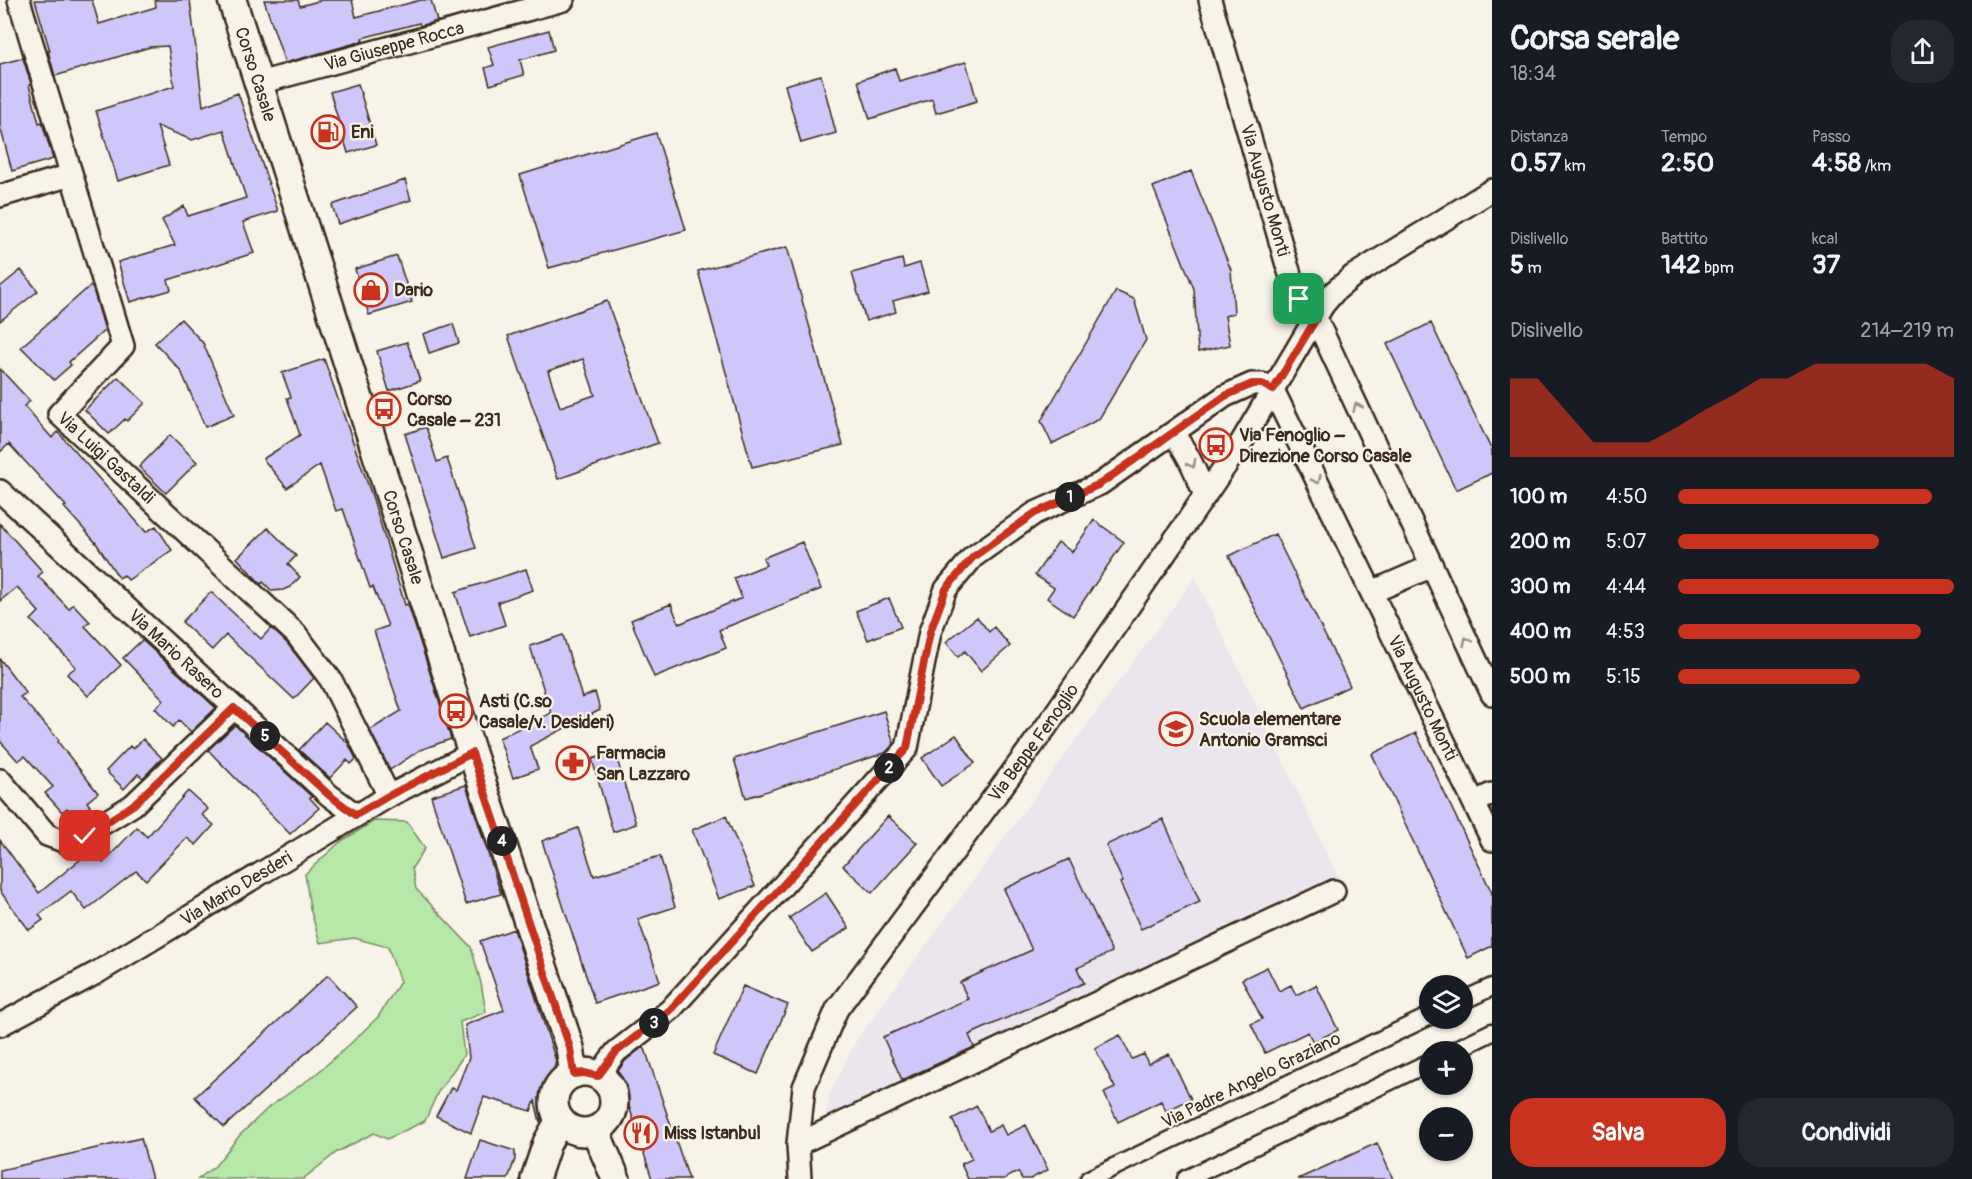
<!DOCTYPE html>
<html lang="it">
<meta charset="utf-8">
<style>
:root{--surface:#171b24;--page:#242831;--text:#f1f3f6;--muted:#9ea1a6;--accent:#c8321e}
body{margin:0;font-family:Pangolin,sans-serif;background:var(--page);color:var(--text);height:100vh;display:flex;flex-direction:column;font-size:22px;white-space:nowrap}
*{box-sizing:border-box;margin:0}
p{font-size:20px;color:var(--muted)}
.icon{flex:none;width:33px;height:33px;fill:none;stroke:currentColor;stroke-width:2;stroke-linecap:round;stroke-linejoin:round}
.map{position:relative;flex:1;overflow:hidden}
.drawer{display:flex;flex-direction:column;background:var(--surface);width:480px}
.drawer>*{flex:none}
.fabs{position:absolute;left:1419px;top:975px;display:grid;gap:12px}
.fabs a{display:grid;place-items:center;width:54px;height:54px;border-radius:50%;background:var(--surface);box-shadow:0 2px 4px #0004;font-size:30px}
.pin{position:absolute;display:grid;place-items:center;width:51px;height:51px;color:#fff;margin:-26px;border-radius:12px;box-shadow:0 3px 9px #0006}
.km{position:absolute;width:30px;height:30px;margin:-15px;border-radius:50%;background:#222;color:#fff;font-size:16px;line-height:30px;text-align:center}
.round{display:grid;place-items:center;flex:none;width:63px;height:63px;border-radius:24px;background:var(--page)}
.overview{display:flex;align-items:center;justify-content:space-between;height:102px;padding:0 18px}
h1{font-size:33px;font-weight:700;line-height:45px}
.figures{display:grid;grid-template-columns:repeat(3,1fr);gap:9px;height:102px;padding:6px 18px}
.figures div{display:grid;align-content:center}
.figures b{font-size:26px;font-weight:700}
.figures small{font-size:16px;font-weight:400}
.figures p{font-size:16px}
.chart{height:168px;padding:12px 18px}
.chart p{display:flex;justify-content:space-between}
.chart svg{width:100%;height:108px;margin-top:6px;fill:var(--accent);opacity:.7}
.button{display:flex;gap:12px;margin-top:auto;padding:12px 18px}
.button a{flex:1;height:69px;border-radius:24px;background:var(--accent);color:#fff;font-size:24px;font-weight:700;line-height:69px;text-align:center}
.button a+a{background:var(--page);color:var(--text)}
ul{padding:0 18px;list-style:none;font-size:20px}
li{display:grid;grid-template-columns:96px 72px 1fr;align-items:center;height:45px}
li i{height:15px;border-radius:8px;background:var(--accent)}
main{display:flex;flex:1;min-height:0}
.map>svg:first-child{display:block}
.built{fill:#ebe6ed}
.green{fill:#b6e8a8;stroke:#788963;stroke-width:1.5}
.building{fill:#cfc7f9;stroke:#3b2a1e;stroke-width:1.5;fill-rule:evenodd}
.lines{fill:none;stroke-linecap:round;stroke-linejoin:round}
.pedestrian-casing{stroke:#3b2a1e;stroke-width:21}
.minor-casing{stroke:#3b2a1e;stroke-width:26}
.tertiary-casing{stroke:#3b2a1e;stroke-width:32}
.pedestrian{stroke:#f7f3e8;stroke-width:16}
.minor{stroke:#f7f3e8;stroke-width:21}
.tertiary{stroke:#f7f3e8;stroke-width:27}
.oneway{stroke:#998e83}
.route-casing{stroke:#fff;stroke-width:12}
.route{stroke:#c8321e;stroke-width:8}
.labels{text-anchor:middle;stroke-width:4.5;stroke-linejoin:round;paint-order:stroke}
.street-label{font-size:18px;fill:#3b2a1e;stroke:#f7f3e8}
.poi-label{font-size:18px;font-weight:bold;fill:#3b2a1e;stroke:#f7f3e8;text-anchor:start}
</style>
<main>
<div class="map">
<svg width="1492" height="1179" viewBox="0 0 1492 1179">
<rect width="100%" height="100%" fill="#f7f3e8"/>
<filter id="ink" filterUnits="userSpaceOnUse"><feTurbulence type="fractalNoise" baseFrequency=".0167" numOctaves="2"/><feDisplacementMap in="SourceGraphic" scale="12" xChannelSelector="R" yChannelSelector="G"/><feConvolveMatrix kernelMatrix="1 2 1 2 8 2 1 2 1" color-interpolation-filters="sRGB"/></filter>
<g filter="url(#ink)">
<!-- built -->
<path class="built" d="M 1195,577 L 1340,881 L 825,1120 L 830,1094 L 856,1041 Z"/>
<!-- green -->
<path class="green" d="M 374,821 L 407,822 L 425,848 L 412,868 L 416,889 L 471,947 L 481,983 L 486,1012 L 460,1022 L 464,1055 L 438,1092 L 425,1121 L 387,1139 L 374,1133 L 337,1152 L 303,1179 L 198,1179 L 215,1166 L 240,1135 L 269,1107 L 315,1075 L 349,1045 L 378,1017 L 400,982 L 388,947 L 354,938 L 320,943 L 310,908 L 305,874 L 340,842 Z"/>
<!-- building -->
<path class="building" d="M 35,0 L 92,0 L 99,24 L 156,7 L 155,0 L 190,0 L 203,106 L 238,93 L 278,211 L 243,222 L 254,253 L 168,280 L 171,290 L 130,302 L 118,262 L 175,245 L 162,220 L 184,206 L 188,216 L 246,198 L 224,130 L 192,140 L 157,126 L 169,165 L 118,181 L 96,111 L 174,86 L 168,46 L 150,47 L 55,76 L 48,51 L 50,51 Z
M 264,0 L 298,0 L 300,6 L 322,0 L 352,0 L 356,17 L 421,0 L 431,0 L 437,21 L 420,26 L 419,23 L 362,38 L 363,41 L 285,63 Z
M 549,30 L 554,50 L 520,60 L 524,75 L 490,85 L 485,68 L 494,65 L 488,47 Z
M 23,58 L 31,84 L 29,85 L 39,123 L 42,122 L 53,159 L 12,171 L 0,126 L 0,64 Z
M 966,62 L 977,101 L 936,113 L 932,99 L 870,119 L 858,81 L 895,68 L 899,81 Z
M 821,75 L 836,133 L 801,143 L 785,85 Z
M 358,84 L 376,145 L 348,153 L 330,92 Z
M 656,133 L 686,230 L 549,268 L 520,175 Z
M 1191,171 L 1231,270 L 1234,313 L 1225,316 L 1230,345 L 1198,352 L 1194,289 L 1153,187 Z
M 405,180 L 411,200 L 338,224 L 332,205 Z
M 787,247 L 843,445 L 752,467 L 698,271 Z
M 397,256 L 412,302 L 369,315 L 355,269 Z
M 902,259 L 904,268 L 920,263 L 928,291 L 893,301 L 896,312 L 866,321 L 852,273 Z
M 21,270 L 38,291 L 0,321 L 0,287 Z
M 90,286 L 93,289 L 105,330 L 69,362 L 71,365 L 54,380 L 21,347 Z
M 1116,291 L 1134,299 L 1146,340 L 1099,419 L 1052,444 L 1041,421 Z
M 607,301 L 658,443 L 558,479 L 508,336 ZM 583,359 L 595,395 L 560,407 L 548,371 Z
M 181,319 L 203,343 L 234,415 L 205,427 L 181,371 L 155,343 Z
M 1431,323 L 1492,451 L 1492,473 L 1456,490 L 1387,344 Z
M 453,324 L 459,343 L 429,353 L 423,334 Z
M 407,342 L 420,381 L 389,391 L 377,351 Z
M 324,359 L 373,499 L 405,605 L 408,604 L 451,739 L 420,750 L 390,770 L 370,730 L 401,711 L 374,631 L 388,626 L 373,587 L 370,588 L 343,509 L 336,511 L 320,465 L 287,488 L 263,459 L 300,435 L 287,398 L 291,397 L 282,373 Z
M 0,369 L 30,401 L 24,406 L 52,438 L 58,432 L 146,532 L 156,526 L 172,550 L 128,580 L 124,575 L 119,578 L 96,543 L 64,507 L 66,506 L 9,444 L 0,452 Z
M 118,377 L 145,403 L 127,421 L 125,419 L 109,434 L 85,410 Z
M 426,427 L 437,462 L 447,458 L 476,548 L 444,558 L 405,434 Z
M 170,435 L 197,462 L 166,493 L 139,467 Z
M 1094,520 L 1124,542 L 1073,616 L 1047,598 L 1054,588 L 1035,575 L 1058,542 L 1072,552 Z
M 0,524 L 43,572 L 38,576 L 69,609 L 73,604 L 90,622 L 85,626 L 121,665 L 88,696 L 67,674 L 76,667 L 31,620 L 39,612 L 17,587 L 0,601 Z
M 268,528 L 296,556 L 288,564 L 300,577 L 290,587 L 283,590 L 272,591 L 263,582 L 261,584 L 237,558 Z
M 1275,534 L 1350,686 L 1304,708 L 1229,556 Z
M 802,542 L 821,589 L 719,630 L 726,648 L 654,677 L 631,620 L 671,604 L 679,624 L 742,598 L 734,578 L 766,565 L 763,558 Z
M 526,569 L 533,590 L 498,602 L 505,625 L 470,637 L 455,592 Z
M 211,592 L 261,639 L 271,628 L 287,643 L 314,678 L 294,699 L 226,635 L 212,650 L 182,622 Z
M 889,598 L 901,627 L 868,640 L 856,611 Z
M 977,617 L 989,632 L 994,627 L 1010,646 L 981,671 L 965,651 L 958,657 L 946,642 Z
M 563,635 L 582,698 L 595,692 L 600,710 L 530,746 L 538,769 L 513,778 L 499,738 L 551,713 L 530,646 Z
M 142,640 L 216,708 L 191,732 L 179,720 L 173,727 L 155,708 L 164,700 L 123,658 Z
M 0,659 L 26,693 L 20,697 L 59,740 L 58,742 L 98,793 L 87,802 L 90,806 L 75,818 L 67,808 L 62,812 L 45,793 L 53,787 L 25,756 L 18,761 L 0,741 Z
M 884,711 L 894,744 L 885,753 L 746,798 L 734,759 Z
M 325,722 L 348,743 L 356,759 L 351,764 L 347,760 L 330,778 L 299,750 Z
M 235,725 L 312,797 L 310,798 L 319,808 L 290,834 L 208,750 Z
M 1416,733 L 1492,893 L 1492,946 L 1468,958 L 1372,754 Z
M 956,735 L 975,763 L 941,786 L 922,758 Z
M 143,739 L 162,758 L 143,778 L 138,774 L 124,789 L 106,771 L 130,746 L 133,749 Z
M 615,752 L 636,824 L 613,832 L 592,759 Z
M 466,785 L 501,894 L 466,904 L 431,796 Z
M 188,791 L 208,809 L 202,815 L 214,825 L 196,845 L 187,838 L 146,880 L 136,871 L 86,910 L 71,891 L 39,915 L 43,920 L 29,930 L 0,891 L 0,840 L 39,893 L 92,850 L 103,863 L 137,827 L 147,837 Z
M 726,816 L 755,886 L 719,899 L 692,830 Z
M 888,816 L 917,843 L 872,893 L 843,866 Z
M 1163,819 L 1200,902 L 1141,929 L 1120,883 L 1123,882 L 1106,845 Z
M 578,828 L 594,876 L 660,856 L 675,907 L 638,919 L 660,981 L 595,1003 L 542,841 Z
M 1069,859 L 1112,952 L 1077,968 L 1084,983 L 969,1035 L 974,1047 L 902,1080 L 883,1037 L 968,999 L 960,982 L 1032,950 L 1004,889 Z
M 826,893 L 849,928 L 812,952 L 789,918 Z
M 514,929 L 556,1061 L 540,1122 L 535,1101 L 531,1111 L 484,1097 L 471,1133 L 436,1116 L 451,1088 L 456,1090 L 469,1058 L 465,1025 L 504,1010 L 480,941 Z
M 1267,967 L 1279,991 L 1291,985 L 1296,995 L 1316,985 L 1338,1030 L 1313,1042 L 1308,1032 L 1265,1053 L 1251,1024 L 1262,1019 L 1242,979 Z
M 328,975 L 357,1007 L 224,1127 L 195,1097 Z
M 743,986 L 788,1005 L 758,1074 L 713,1055 Z
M 1120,1035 L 1132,1059 L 1144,1054 L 1148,1064 L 1169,1054 L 1191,1099 L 1166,1111 L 1161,1101 L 1118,1122 L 1104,1093 L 1115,1088 L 1095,1048 Z
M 644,1046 L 689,1179 L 652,1179 L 618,1071 L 625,1061 Z
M 977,1106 L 989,1131 L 1001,1125 L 1006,1135 L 1026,1125 L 1048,1170 L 1030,1179 L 1022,1179 L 1018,1172 L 1004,1179 L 968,1179 L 961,1164 L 972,1159 L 952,1119 Z
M 141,1138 L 152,1179 L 0,1179 L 0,1170 Z
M 480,1140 L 515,1151 L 515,1159 L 508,1179 L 467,1179 Z
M 1377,1143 L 1393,1179 L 1298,1179 Z"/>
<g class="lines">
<defs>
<path id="pedestrian" d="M 1462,1001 L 1492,987
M 1451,1052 L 1492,1032
M 1089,1179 L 1430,1016
M 1186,1179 L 1430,1062"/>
<g id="minor">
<path id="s1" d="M 19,0 L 123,346 L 59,414 L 296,634 L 331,680 L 389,796"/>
<path id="s2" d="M 1210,0 L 1287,265 C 1294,286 1299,304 1316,319 L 1492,694"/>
<path id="s3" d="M 259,83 L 563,0"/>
<path d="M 0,196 L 71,175"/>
<path d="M 1173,434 C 1188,452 1197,474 1205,496"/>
<path id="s4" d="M 0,491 L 329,795 L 356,815"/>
<path d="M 1372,592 L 1432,566"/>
<path d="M 0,780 L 47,835 L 66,842 L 76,840 L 133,805 L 234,708"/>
<path d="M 1474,802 L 1492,794"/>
<path id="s5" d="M 0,1025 L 98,972 L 389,796 L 472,753"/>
<path id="s6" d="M 598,1076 L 616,1052 L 670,1010 L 907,748 L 930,632 L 946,589 L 973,557 L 1035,513 L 1100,484 L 1225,396 L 1252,384 L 1262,384 L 1273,390 L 1492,840"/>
<path d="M 798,1144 L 1334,891"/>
<path id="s7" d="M 800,1179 L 798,1144 L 804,1087 L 837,1009 L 1046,727 L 1241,443 L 1323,305 L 1335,291 L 1353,276 L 1492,190"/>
</g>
<g id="tertiary">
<path id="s8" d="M 232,0 L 472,753 L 570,1048 L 574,1074"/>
<circle cx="584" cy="1102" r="30"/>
<path d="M 595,1130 L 616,1179"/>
<path d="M 535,1179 L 547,1143 L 560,1120"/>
</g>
</defs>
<!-- pedestrian casing -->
<use href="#pedestrian" class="pedestrian-casing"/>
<!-- minor casing -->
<use href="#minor" class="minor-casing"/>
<!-- tertiary casing -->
<use href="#tertiary" class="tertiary-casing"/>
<!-- pedestrian -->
<use href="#pedestrian" class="pedestrian"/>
<!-- minor -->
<use href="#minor" class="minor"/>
<!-- tertiary -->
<use href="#tertiary" class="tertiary"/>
</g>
<!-- one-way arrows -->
<defs><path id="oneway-chevron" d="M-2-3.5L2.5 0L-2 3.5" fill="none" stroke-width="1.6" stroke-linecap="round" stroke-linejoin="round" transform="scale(1.5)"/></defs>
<g class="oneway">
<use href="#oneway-chevron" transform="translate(1357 407) rotate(-115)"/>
<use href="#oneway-chevron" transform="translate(1192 464) rotate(62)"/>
<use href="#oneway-chevron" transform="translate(1317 480) rotate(64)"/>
<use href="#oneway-chevron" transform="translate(1467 641) rotate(-115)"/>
</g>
</g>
<g class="lines" filter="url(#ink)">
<defs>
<path id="route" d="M 85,836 L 133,805 L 234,708 L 329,795 L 356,815 L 388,796 L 472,753 L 570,1048 L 574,1074 L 584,1073 L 598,1076 L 616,1052 L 670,1010 L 907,748 L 930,632 L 946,589 L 973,557 L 1035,513 L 1100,484 L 1225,396 L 1252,384 L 1262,384 L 1273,390 L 1316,319 L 1306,310 L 1299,299"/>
</defs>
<!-- route casing -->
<use href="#route" class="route-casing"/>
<!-- route -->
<use href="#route" class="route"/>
</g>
<!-- icons -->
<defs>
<symbol id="fuel-ring" viewBox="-11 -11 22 22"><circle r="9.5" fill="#f7f3e8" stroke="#c8321e" stroke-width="1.5"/><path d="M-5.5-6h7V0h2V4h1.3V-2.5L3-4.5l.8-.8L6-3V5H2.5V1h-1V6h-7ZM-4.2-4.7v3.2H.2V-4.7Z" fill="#c8321e"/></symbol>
<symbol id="shop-ring" viewBox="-11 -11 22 22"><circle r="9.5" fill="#f7f3e8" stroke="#c8321e" stroke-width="1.5"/><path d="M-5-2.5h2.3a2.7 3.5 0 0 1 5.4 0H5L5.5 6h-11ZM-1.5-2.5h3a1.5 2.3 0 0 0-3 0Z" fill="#c8321e"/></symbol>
<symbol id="bus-ring" viewBox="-11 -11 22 22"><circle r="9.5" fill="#f7f3e8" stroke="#c8321e" stroke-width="1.5"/><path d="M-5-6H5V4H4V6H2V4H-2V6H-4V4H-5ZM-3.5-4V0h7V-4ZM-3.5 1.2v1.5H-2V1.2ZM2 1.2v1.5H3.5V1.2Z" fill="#c8321e"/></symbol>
<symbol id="school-ring" viewBox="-11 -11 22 22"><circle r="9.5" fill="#f7f3e8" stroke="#c8321e" stroke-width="1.5"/><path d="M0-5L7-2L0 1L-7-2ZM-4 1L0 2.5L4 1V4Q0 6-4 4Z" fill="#c8321e"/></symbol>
<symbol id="pharmacy-ring" viewBox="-11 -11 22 22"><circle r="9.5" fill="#f7f3e8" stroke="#c8321e" stroke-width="1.5"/><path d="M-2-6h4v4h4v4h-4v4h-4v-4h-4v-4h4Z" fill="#c8321e"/></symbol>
<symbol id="restaurant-ring" viewBox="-11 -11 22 22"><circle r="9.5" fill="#f7f3e8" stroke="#c8321e" stroke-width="1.5"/><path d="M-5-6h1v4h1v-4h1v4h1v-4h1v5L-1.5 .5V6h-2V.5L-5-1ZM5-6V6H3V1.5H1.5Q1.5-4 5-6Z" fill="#c8321e"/></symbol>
</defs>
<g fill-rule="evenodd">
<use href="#fuel-ring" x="309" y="113" width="38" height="38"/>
<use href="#shop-ring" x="352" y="271" width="38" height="38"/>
<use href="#bus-ring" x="365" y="390" width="38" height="38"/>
<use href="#bus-ring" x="1197" y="426" width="38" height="38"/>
<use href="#bus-ring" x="437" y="692" width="38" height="38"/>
<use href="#school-ring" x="1157" y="710" width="38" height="38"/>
<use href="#pharmacy-ring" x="554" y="744" width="38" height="38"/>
<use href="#restaurant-ring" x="622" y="1114" width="38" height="38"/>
</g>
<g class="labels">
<!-- street labels -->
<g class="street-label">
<text dy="6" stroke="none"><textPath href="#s3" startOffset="140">Via Giuseppe Rocca</textPath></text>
<text dy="6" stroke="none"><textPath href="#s8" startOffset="78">Corso Casale</textPath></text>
<text dy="6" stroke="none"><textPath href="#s2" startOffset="198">Via Augusto Monti</textPath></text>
<text dy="6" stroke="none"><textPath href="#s1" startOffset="519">Via Luigi Gastaldi</textPath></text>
<text dy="6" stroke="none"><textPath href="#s8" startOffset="564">Corso Casale</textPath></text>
<text dy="6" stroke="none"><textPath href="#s4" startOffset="240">Via Mario Rasero</textPath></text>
<text dy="6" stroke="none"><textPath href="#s6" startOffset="1352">Via Augusto Monti</textPath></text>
<text dy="6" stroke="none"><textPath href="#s7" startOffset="508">Via Beppe Fenoglio</textPath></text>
<text dy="6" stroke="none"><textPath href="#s5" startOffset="273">Via Mario Desderi</textPath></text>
<text transform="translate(1251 1080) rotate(-26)" y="6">Via Padre Angelo Graziano</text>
</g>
<!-- poi labels -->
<g class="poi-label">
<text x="351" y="138">Eni</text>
<text x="394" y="296">Dario</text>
<text x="407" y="405">Corso<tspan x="407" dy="21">Casale – 231</tspan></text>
<text x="1239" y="441">Via Fenoglio –<tspan x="1239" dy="21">Direzione Corso Casale</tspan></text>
<text x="479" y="707">Asti (C.so<tspan x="479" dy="21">Casale/v. Desideri)</tspan></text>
<text x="1199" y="725">Scuola elementare<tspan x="1199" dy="21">Antonio Gramsci</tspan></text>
<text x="596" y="759">Farmacia<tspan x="596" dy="21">San Lazzaro</tspan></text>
<text x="664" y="1139">Miss Istanbul</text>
</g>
</g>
</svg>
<div class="fabs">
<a><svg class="icon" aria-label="layers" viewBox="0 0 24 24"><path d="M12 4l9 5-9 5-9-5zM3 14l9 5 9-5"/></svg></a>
<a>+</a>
<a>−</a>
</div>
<div class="pin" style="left:1299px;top:299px;background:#1e9e55"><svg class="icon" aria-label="arrive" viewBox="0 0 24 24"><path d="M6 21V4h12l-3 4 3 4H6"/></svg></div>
<div class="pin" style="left:85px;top:836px;background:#d93025"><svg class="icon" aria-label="check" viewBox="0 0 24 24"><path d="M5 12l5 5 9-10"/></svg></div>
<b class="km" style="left:1070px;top:497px">1</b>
<b class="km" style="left:889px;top:768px">2</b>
<b class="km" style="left:654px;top:1023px">3</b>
<b class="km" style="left:502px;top:841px">4</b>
<b class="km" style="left:265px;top:736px">5</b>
</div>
<section class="drawer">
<div class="overview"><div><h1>Corsa serale</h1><p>18:34</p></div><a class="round"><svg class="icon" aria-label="share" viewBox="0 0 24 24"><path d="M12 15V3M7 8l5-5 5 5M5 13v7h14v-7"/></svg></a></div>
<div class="figures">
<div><p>Distanza</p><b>0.57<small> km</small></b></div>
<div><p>Tempo</p><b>2:50</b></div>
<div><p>Passo</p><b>4:58<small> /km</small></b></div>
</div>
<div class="figures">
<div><p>Dislivello</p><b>5<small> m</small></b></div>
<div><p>Battito</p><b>142<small> bpm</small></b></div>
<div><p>kcal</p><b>37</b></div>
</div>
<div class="chart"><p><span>Dislivello</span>214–219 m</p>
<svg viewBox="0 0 160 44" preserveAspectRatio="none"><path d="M0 44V12L10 12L20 25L30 38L40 38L50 38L60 32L70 25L80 19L90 12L100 12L110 6L120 6L130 6L140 6L150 6L160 12V44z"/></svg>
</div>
<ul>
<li><b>100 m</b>4:50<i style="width:92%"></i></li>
<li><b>200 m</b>5:07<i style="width:73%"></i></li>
<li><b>300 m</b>4:44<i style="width:100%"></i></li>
<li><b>400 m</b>4:53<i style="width:88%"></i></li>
<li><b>500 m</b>5:15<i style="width:66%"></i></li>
</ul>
<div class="button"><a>Salva</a><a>Condividi</a></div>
</section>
</main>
